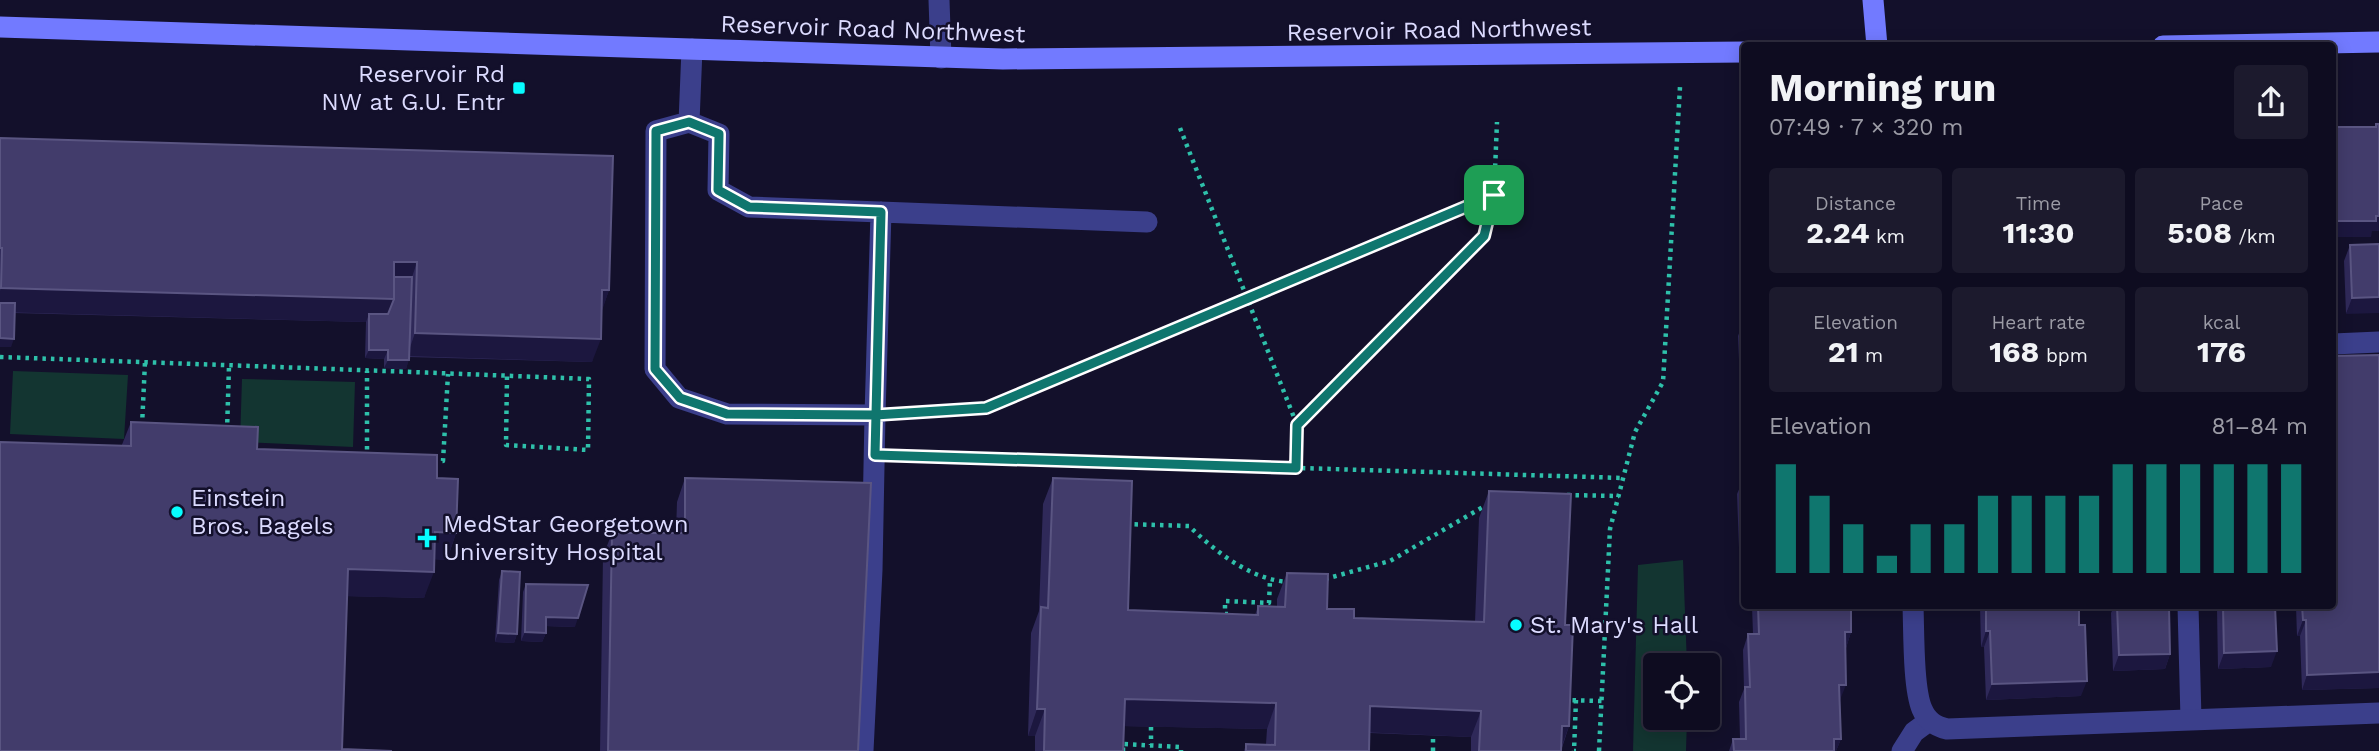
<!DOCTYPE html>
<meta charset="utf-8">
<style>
:root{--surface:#0e0c20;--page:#1c1a2d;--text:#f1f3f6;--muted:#9b9ba5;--line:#2e2c3e;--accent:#0f766e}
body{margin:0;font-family:"Work Sans",sans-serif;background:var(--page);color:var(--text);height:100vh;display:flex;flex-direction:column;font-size:26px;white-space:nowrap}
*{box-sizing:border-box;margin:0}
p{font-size:23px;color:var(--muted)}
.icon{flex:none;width:38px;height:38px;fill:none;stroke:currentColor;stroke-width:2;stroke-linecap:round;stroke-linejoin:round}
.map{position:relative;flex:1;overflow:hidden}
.panel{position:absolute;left:1741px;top:42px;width:595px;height:567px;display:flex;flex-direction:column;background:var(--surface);border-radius:7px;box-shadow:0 4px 18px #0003,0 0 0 2px var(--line)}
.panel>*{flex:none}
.controls{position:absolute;left:1643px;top:653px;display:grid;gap:14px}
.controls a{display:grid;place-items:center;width:77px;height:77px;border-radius:7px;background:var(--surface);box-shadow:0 4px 18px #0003,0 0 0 2px var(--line);font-size:35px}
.pin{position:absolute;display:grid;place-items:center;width:60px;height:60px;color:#fff;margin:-30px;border-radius:14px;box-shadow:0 4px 10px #0006}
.round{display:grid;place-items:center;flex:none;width:74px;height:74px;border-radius:7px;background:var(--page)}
.summary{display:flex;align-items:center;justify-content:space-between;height:119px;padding:0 28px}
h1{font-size:38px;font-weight:700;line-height:52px}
.figures{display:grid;grid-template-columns:repeat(3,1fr);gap:10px;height:119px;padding:7px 28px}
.figures div{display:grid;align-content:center;border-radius:7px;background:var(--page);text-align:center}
.figures b{font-size:30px;font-weight:700}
.figures small{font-size:19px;font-weight:400}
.figures p{font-size:19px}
.chart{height:196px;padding:14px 28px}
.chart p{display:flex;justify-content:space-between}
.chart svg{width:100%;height:126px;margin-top:7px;stroke:var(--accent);stroke-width:6}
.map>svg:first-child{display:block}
.green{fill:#133531}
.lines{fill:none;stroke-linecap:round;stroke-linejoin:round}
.path{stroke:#2ec0aa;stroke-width:4.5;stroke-dasharray:3.5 5;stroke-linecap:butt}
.lane{stroke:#3b3f8b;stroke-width:21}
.street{stroke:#3b3f8b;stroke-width:21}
.secondary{stroke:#727aff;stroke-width:21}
.wall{fill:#2f2959}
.shaded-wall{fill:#1c173f}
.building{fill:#423c6b;stroke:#5a5582;stroke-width:2}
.route-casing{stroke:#fff;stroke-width:14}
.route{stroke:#0f766e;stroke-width:9}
.poi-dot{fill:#07fcff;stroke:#13102b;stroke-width:2.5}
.labels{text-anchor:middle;stroke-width:5;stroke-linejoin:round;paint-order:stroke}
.street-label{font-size:24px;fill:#dcdbff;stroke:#13102b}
.poi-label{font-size:24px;fill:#dcdbff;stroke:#13102b;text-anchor:start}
</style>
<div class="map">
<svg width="2379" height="751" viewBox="0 0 2379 751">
<rect width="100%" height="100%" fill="#13102b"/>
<!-- green -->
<path class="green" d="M 13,371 L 128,375 L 124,439 L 10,434 Z
M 242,379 L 355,382 L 353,447 L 240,442 Z
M 1683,560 L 1687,665 L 1656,665 L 1656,718 L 1687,718 L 1686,751 L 1633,751 L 1638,565 Z"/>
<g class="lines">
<!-- path -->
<path class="path" d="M 1180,128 L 1297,425 L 1296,468
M 0,357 C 196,364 393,371 589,379 L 588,450 L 506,445 L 507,376
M 911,413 L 986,409 L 1494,195 L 1497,122
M 1297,425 L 1484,237 L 1494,195
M 142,426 L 145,362
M 227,431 L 229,366
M 911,456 L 1623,478
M 367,458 L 367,371
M 434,461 L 443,461 L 448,374
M 1567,495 L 1619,496
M 1126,524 L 1189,526 C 1216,552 1251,580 1289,582
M 1325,579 L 1390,561 L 1488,504
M 1228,614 L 1225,614 L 1225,601 L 1269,603 L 1270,580
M 1564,700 L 1602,701
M 1576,700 L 1574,751 L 1576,751
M 1151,727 L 1151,745
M 1123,751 L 1123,744 L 1181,747 L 1181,751
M 1433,751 L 1433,736
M 1599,751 L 1610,529 L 1635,432 L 1663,382 L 1680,87"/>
<!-- lane -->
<path class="lane" d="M 689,122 L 692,49
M 881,212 L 875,415 L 727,414 L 679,398 L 655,369 L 656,131 L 689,122 L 719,134 L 718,190 L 749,207 L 1147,222
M 2333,344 L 2379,342
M 2188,606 L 2191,719
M 863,751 L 872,570 L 875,415
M 1902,751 L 1914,732 L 1929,721"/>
<!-- street -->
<path class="street" d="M 939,0 L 941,58
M 1913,606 C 1914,631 1913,688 1922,709 C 1927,721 1935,726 1947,729 L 2379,713"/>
<!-- secondary -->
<path class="secondary" d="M 1873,0 L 1877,46
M 0,27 L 1003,59 L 1745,52
M 2163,46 L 2379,42"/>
</g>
<!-- wall -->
<path class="wall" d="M 0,138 L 609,290 L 601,312 L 592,362 L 409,357 L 406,369 L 384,368 L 384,359 L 365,358 L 366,322 L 14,313 L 11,347 L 0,347 Z
M 1745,171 L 1745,585 L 1743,548 L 1739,548 L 1737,494 L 1744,478 L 1738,336 L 1744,320 L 1739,233 L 1743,223 L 1742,179 Z
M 2379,244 L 2346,314 L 2344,261 L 2350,245 Z
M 131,422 L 257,449 L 437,478 L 456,533 L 447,560 L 434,559 L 424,598 L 347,596 L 342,749 L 0,751 Z
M 685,478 L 858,751 L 600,751 L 603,556 L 612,533 L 676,533 L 677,502 Z
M 1053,478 L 1128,610 L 1255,615 L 1258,606 L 1277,607 L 1277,599 L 1287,573 L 1327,609 L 1354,618 L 1475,622 L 1479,518 L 1489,491 L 1565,625 L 1569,726 L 1561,751 L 1471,751 L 1471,737 L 1370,733 L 1369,751 L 1244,751 L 1246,744 L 1266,744 L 1267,729 L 1124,726 L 1123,751 L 1035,751 L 1035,736 L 1028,736 L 1031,633 L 1039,611 L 1043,504 Z
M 502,571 L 517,634 L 514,643 L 495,642 L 499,580 Z
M 526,584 L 575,627 L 546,626 L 546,633 L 542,642 L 521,641 L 523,592 Z
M 1752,606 L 1851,606 L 1851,632 L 1846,648 L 1840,700 L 1841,739 L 1836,751 L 1729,751 L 1733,739 L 1740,739 L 1739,702 L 1744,689 L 1743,650 L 1748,634 L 1753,634 Z
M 1980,606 L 2079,606 L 2081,696 L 1986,700 L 1984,647 L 1981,647 Z
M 2114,606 L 2169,606 L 2170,654 L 2165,669 L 2113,671 L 2111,613 Z
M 2218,606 L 2275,606 L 2271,667 L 2218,669 L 2217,608 Z
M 2296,606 L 2333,606 L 2379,688 L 2302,690 L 2300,636 L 2297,636 Z"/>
<!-- shaded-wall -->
<path class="shaded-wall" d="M 2379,216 L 2379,231 L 2372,231 L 2371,237 L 2333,237 L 2333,221 Z
M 394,262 L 417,262 L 409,286 L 389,286 Z
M 1,288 L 394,299 L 385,323 L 369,314 L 366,322 L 0,312 L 0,291 Z
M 602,290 L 609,290 L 601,314 Z
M 2379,297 L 2379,313 L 2346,314 L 2352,298 Z
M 415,333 L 601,339 L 592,362 L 407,356 Z
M 0,338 L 14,339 L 11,347 L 0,347 Z
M 369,350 L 388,350 L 384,359 L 365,358 Z
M 388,360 L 409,360 L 406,369 L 384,368 Z
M 435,532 L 456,533 L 447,560 L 426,559 Z
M 1745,533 L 1745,544 L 1743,548 L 1739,548 Z
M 348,569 L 434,572 L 424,598 L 338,596 Z
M 546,617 L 578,618 L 575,627 L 543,626 Z
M 2303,620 L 2306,620 L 2300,636 L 2297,636 Z
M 1986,631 L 1990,631 L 1984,647 L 1981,647 Z
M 525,632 L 546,633 L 542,642 L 521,641 Z
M 1845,632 L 1851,632 L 1846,648 Z
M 498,633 L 517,634 L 514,643 L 495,642 Z
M 2277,651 L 2271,667 L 2218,669 L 2224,653 Z
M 2170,654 L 2165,669 L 2113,671 L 2119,655 Z
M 2379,672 L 2379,688 L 2302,690 L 2307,675 Z
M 2087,681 L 2081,696 L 1986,700 L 1992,684 Z
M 1839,685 L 1846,685 L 1840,700 Z
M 1125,699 L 1276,703 L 1267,729 L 1115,726 Z
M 1370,706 L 1481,711 L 1471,737 L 1361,732 Z
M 1037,709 L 1045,709 L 1035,736 L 1028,736 Z
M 1562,726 L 1569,726 L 1560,751 Z
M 1834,739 L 1841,739 L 1836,751 L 1829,751 Z"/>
<!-- building -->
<path class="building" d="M 2376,124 L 2379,124 L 2379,216 L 2376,216 L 2376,221 L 2333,221 L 2333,127 L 2376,127 Z
M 0,138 L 613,156 L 609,290 L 602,290 L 601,339 L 415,333 L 417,262 L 394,262 L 394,299 L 1,288 L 2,248 L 0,248 Z
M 2379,244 L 2379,297 L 2352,298 L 2350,245 Z
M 394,277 L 412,277 L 409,360 L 388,360 L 388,350 L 369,350 L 369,314 L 388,314 L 394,299 Z
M 0,303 L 15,303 L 14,339 L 0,338 Z
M 2379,355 L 2379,672 L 2307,675 L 2306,620 L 2303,620 L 2302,606 L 2333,606 L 2333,356 Z
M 131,422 L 258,427 L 257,449 L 437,455 L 437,478 L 458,479 L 456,533 L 435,532 L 434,572 L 348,569 L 342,749 L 392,751 L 0,751 L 0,442 L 131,446 Z
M 685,478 L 871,483 L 858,751 L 608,751 L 612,533 L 685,533 Z
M 1053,478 L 1132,481 L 1128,610 L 1258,615 L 1258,606 L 1285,607 L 1287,573 L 1328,574 L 1327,609 L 1354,609 L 1354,618 L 1484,622 L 1489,491 L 1571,494 L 1565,625 L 1573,625 L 1569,726 L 1562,726 L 1561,751 L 1479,751 L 1481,711 L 1370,706 L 1369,751 L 1246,751 L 1246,744 L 1275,745 L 1276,703 L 1125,699 L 1123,751 L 1044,751 L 1045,709 L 1037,709 L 1041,607 L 1048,608 Z
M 1743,478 L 1745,478 L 1745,524 Z
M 502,571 L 520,572 L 517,634 L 498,633 Z
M 526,584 L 588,585 L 578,618 L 546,617 L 546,633 L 525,632 Z
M 1758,606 L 1851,606 L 1851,632 L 1845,632 L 1846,685 L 1839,685 L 1841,739 L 1834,739 L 1834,751 L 1734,751 L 1733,739 L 1746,739 L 1745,687 L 1750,687 L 1748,634 L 1759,634 Z
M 1986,606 L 2079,606 L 2079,625 L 2085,625 L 2087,681 L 1992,684 L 1990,631 L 1986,631 Z
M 2117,606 L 2169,606 L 2170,654 L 2119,655 Z
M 2223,606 L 2275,606 L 2277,651 L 2224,653 Z"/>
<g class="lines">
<defs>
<path id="route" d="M 1494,195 L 986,408 L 875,415 L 727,414 L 680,398 L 655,369 L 656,131 L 689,122 L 719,134 L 718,190 L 749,207 L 881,212 L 875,455 L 1296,468 L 1297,425 L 1484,236 L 1494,195"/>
</defs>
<!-- route casing -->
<use href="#route" class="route-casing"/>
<!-- route -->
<use href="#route" class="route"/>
</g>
<!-- markers -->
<g class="poi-dot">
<rect x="512" y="81" width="14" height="14" rx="3.5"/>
<circle cx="177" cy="512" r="7"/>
<path d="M423.5 527.5h7v7h7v7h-7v7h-7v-7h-7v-7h7z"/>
<circle cx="1516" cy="625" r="7"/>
</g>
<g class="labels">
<!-- street labels -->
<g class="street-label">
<text transform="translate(873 29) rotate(2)" y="8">Reservoir Road Northwest</text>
<text transform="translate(1439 30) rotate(-1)" y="8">Reservoir Road Northwest</text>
</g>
<!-- poi labels -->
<g class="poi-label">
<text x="505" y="82" text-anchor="end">Reservoir Rd<tspan x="505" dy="28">NW at G.U. Entr</tspan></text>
<text x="191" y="506">Einstein<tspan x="191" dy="28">Bros. Bagels</tspan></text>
<text x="443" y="532">MedStar Georgetown<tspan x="443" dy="28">University Hospital</tspan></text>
<text x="1530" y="633">St. Mary's Hall</text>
</g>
</g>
</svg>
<div class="controls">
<a><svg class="icon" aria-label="locate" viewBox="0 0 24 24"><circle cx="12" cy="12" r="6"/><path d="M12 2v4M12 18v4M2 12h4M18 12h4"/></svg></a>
</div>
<div class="pin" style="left:1494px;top:195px;background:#1e9e55"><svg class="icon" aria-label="arrive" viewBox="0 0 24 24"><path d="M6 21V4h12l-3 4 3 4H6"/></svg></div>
<section class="panel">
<div class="summary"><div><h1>Morning run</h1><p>07:49 · 7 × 320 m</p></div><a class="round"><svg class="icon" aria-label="share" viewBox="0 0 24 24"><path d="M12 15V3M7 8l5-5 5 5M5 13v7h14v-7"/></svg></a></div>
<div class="figures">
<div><p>Distance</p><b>2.24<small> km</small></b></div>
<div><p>Time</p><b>11:30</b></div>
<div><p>Pace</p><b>5:08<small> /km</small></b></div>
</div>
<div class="figures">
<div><p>Elevation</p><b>21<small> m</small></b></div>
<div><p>Heart rate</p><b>168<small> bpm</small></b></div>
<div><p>kcal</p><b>176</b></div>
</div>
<div class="chart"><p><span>Elevation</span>81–84 m</p>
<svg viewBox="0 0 160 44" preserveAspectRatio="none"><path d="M5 44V6M15 44V17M25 44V27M35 44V38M45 44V27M55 44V27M65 44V17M75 44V17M85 44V17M95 44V17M105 44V6M115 44V6M125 44V6M135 44V6M145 44V6M155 44V6"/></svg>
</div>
</section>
</div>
